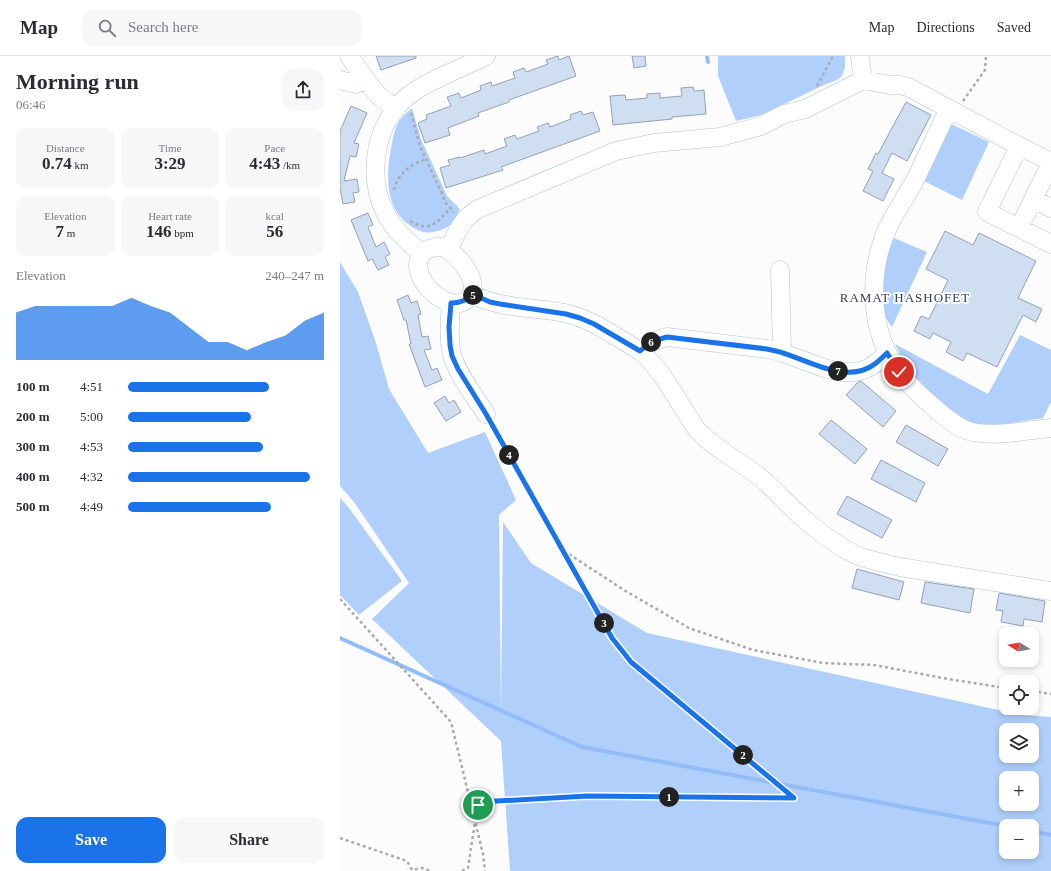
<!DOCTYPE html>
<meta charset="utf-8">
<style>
:root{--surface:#fff;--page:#f7f7f7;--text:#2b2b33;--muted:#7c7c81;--line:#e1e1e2;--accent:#1a73e8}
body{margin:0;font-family:"Times New Roman",serif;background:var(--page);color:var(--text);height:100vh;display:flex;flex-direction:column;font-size:15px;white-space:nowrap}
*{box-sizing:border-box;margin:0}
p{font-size:13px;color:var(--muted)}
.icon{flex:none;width:22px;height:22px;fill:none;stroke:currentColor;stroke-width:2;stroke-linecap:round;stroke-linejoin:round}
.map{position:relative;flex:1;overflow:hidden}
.panel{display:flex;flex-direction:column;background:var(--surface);width:340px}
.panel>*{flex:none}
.needle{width:26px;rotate:281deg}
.tools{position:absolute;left:659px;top:571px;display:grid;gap:8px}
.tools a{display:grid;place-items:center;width:40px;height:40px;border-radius:8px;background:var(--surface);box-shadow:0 2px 6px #0003;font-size:20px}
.pin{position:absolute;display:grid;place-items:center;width:34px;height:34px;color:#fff;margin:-17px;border:2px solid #fff;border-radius:50%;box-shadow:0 1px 4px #0007}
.km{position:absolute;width:20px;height:20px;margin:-10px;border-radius:50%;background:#222;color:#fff;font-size:11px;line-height:20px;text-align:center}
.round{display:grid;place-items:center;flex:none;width:42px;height:42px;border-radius:12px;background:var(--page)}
.head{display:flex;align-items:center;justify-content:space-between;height:68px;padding:0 16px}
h1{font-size:22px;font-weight:800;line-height:30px}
.stats{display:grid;grid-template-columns:repeat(3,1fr);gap:6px;height:68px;padding:4px 16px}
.stats div{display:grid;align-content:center;border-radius:10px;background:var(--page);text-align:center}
.stats b{font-size:17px;font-weight:800}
.stats small{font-size:11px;font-weight:400}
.stats p{font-size:11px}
.chart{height:112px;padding:8px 16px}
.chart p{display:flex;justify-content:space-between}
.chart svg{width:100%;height:72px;margin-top:4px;fill:var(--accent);opacity:.7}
.primary-button{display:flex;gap:8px;margin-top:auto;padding:8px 16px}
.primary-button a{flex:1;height:46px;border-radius:12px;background:var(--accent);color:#fff;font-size:16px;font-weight:800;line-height:46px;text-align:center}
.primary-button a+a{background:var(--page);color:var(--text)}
ul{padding:0 16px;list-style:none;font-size:13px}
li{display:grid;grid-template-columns:64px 48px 1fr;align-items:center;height:30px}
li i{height:10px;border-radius:5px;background:var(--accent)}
header{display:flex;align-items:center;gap:24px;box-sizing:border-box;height:56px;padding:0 20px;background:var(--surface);border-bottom:1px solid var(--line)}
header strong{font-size:19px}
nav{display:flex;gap:22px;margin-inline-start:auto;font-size:14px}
.search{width:280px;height:36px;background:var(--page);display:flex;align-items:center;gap:10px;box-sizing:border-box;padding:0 14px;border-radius:12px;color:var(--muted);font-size:15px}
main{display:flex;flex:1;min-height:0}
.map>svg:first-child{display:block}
.green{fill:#b1cffb;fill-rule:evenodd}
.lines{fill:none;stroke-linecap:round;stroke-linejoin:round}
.stream{stroke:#93bdf9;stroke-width:4}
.building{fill:#d0def2;stroke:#94a1b4}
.minor-casing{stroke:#b2c0d3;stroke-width:19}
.path{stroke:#a8aaad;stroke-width:2.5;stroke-dasharray:3 3;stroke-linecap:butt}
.minor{stroke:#fff;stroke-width:18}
.route-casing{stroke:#fff;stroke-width:8}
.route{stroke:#1a73e8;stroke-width:5}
.labels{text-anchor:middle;stroke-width:3.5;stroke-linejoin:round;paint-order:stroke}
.quarter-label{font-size:13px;letter-spacing:1px;fill:#333e4e;stroke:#fff}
</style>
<header>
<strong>Map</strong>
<div class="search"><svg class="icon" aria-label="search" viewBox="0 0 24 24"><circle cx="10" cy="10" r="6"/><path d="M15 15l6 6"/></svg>Search here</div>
<nav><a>Map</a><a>Directions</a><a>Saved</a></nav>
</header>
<main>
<section class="panel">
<div class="head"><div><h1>Morning run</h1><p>06:46</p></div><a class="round"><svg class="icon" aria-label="share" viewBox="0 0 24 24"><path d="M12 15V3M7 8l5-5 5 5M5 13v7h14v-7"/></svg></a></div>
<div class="stats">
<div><p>Distance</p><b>0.74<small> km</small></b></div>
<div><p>Time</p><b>3:29</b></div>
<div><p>Pace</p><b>4:43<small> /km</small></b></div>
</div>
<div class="stats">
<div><p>Elevation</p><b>7<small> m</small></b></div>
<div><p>Heart rate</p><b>146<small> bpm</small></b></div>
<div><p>kcal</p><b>56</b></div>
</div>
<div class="chart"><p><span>Elevation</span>240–247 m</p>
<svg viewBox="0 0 160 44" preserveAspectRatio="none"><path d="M0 44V15L10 11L20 11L30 11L40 11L50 11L60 6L70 11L80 15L90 24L100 33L110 33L120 38L130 33L140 29L150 20L160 15V44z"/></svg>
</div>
<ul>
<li><b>100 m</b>4:51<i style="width:72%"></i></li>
<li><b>200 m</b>5:00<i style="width:63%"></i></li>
<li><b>300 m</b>4:53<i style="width:69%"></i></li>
<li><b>400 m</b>4:32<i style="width:93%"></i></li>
<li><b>500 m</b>4:49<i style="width:73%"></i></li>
</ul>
<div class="primary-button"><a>Save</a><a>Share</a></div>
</section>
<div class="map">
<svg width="711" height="815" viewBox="0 0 711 815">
<rect width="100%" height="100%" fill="#fcfcfc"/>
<!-- green -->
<path class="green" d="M 378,0 L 505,0 L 505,11 L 502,20 L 497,24 L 484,29 L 421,59 L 396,65 L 378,20 Z
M 72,52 L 81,83 L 107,140 L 120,153 C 112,168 111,172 93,176 C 83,178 76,174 68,168 C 44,150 46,115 52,88 C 53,80 55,72 59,65 C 62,60 68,56 72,52 Z
M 611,68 L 649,86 L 622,144 L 584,125 Z
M 554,182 L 587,196 L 552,271 L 545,261 L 542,234 L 545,206 Z
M 0,206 L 18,236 L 36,287 L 49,333 L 88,397 L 145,376 L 176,444 L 159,459 L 161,656 L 163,466 L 191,507 L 307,577 L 682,659 L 711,661 L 711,815 L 170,815 L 161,685 L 32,563 L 69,527 L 14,446 L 0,430 ZM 666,674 L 692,674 L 692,700 L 666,700 ZM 666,722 L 692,722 L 692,748 L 666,748 ZM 666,770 L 692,770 L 692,796 L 666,796 Z
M 680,279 L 711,294 L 711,346 L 703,362 L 646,371 L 623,364 L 584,333 L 566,311 L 555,288 L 648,338 Z
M 0,442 L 9,452 L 62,525 L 19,559 L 0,539 Z"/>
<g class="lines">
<!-- stream -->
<path class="stream" d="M 367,0 L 368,6
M 0,582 L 242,691 L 666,770
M 692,775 L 711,779"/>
</g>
<!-- building -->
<path class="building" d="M 36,0 L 76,0 L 76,2 L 41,14 Z
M 218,0 L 219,4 L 229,0 L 236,20 L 169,44 L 169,46 L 138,57 L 139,60 L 108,72 L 110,79 L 85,87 L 78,67 L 87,63 L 86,59 L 111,50 L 107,41 L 119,37 L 121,42 L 141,34 L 140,30 L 151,26 L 152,30 L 175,22 L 173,16 L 184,12 L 186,16 L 208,8 L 206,4 Z
M 292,0 L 305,0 L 306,10 L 294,12 Z
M 353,31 L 354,35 L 364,34 L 366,58 L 332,61 L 332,63 L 273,69 L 270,40 L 285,39 L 286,44 L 307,42 L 307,38 L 320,37 L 320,42 L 342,40 L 341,32 Z
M 566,46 L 591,59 L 567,105 L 552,97 L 542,117 L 554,123 L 543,145 L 523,135 L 533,115 L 528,113 L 536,97 L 538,98 Z
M 11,50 L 27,57 L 14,87 L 19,88 L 16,101 L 10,100 L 4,125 L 17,123 L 19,136 L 13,137 L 15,146 L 3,148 L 0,132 L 0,126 L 1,126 L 0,126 L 0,75 Z
M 241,55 L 243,59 L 253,56 L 260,75 L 161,111 L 163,114 L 106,132 L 100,112 L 110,109 L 108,104 L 120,101 L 120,102 L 144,94 L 145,98 L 167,90 L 164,83 L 175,79 L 177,83 L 199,75 L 197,71 L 208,67 L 210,71 L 231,63 L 230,59 Z
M 28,157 L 33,169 L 28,171 L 36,191 L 44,186 L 50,198 L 45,201 L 49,209 L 38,214 L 32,203 L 28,205 L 11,164 Z
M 605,175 L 633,189 L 639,177 L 696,205 L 678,242 L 702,253 L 696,266 L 683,259 L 657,311 L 627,297 L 623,305 L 606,296 L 611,286 L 593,277 L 590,283 L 574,275 L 581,260 L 589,263 L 608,224 L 586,213 Z
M 68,239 L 71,247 L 77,245 L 81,258 L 78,259 L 82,281 L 88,280 L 91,293 L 84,294 L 92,314 L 97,312 L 102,324 L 85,331 L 69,288 L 71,288 L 66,264 L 64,264 L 57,244 Z
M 521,325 L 556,355 L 543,371 L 506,339 L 518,326 Z
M 105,340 L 109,347 L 114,344 L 121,356 L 106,365 L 94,347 Z
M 491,364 L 527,393 L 515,408 L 479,378 Z
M 566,369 L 608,393 L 598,410 L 556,386 Z
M 541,404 L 585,427 L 576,446 L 531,423 Z
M 507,440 L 552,464 L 542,482 L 497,458 Z
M 517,513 L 564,526 L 559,544 L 512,532 Z
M 585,526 L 634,533 L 630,557 L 581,547 Z
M 659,537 L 705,545 L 702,566 L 684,563 L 683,570 L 661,566 L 663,555 L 656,554 Z"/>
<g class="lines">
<defs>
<path id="minor" d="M 9,0 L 32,32 L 39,40 L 56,53
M 520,0 L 523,24
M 0,24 L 16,28 L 25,23
M 609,53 C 597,77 586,102 574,126 C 560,151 546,168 539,197 C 529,237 534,282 559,316 C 567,328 579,338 590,348 C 600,357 619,374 633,376 C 659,381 685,374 711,372
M 679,90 L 647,156 L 711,188
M 693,143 L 711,152
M 679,172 L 711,107
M 96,191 C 98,191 100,191 102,191 C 119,196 148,235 123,246 C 102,255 66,217 82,198 C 85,194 91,192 96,191 Z
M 109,195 C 116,176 121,164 138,153 L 276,95 L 314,87 L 380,81 L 421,70 L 444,58 L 465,53 L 523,24 L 550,29 L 560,29 L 568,31 L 679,90 L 711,106
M 82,198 C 69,186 55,175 47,160 C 26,123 34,67 68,40 C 79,31 92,25 105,19 C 119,13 133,6 146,0
M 440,214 L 442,296
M 131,238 C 161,253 194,251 225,257 C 252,263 276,281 300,295 L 306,300 L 322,319 L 357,374 C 374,392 396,403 416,418 C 434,432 448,449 465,464 C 482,478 501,493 521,501 C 534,505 547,508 560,511 L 711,535
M 111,247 C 110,264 108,282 112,299 C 118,319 135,341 146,358
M 300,295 C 309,287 315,284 327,281 L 427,293 C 433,294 438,295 443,297 C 469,305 503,326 530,311 C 536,308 542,302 547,297"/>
</defs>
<!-- minor casing -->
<use href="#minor" class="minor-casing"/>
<!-- path -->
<path class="path" d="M 477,30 L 493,0
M 623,45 L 645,14 L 646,0
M 71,57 L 80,90 L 103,140 L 105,146 L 113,155 L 112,156
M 54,134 C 58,117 70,109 86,103
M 70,165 C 90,177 97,167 110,152
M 153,371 L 272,582 L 291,606 L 454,742
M 224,495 L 284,534 L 349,572 L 413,594 L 483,607 L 534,609 L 608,623 L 666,632
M 0,543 L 111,666 L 143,798 L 145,815
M 692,635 L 711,638
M 131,747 L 248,740 L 454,742
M 133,753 L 137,751 L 139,747
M 0,782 L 67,805 L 72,814 L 82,812 L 91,815
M 122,815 L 128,812 L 135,766"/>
<!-- minor -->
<use href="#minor" class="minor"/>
</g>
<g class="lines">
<defs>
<path id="route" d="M 138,749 L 139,746 L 248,740 L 454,742 L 291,606 L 272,582 L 146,358 L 118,313 L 112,300 L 110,289 L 109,271 L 111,247 C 120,247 126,245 132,238 L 150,246 L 160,248 L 226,258 L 240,262 L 254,268 L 300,295 C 309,287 315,284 327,281 L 427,293 C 432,294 438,295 443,297 C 469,305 503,326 530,311 C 536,308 542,302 547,297 L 559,316"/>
</defs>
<!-- route casing -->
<use href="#route" class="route-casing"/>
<!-- route -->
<use href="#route" class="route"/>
</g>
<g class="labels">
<!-- quarter labels -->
<g class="quarter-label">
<text x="565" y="246">RAMAT HASHOFET</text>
</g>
</g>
</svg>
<div class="tools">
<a><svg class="needle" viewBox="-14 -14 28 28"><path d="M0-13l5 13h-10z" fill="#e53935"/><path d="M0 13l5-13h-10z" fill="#7c7c81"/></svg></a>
<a><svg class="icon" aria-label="locate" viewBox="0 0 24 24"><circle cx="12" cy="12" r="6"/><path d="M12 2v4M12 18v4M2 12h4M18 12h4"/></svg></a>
<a><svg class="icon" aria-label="layers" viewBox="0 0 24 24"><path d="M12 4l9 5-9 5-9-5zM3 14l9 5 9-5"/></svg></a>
<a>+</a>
<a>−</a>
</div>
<div class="pin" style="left:138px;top:749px;background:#1e9e55"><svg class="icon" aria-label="arrive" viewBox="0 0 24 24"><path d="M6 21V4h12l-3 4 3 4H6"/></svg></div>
<div class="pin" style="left:559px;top:316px;background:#d93025"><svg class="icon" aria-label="check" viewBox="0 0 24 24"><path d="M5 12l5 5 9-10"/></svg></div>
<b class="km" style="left:329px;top:741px">1</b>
<b class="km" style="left:403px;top:699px">2</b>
<b class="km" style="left:264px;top:567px">3</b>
<b class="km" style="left:169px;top:399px">4</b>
<b class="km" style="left:133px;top:239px">5</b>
<b class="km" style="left:311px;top:286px">6</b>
<b class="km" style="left:498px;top:315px">7</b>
</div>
</main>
